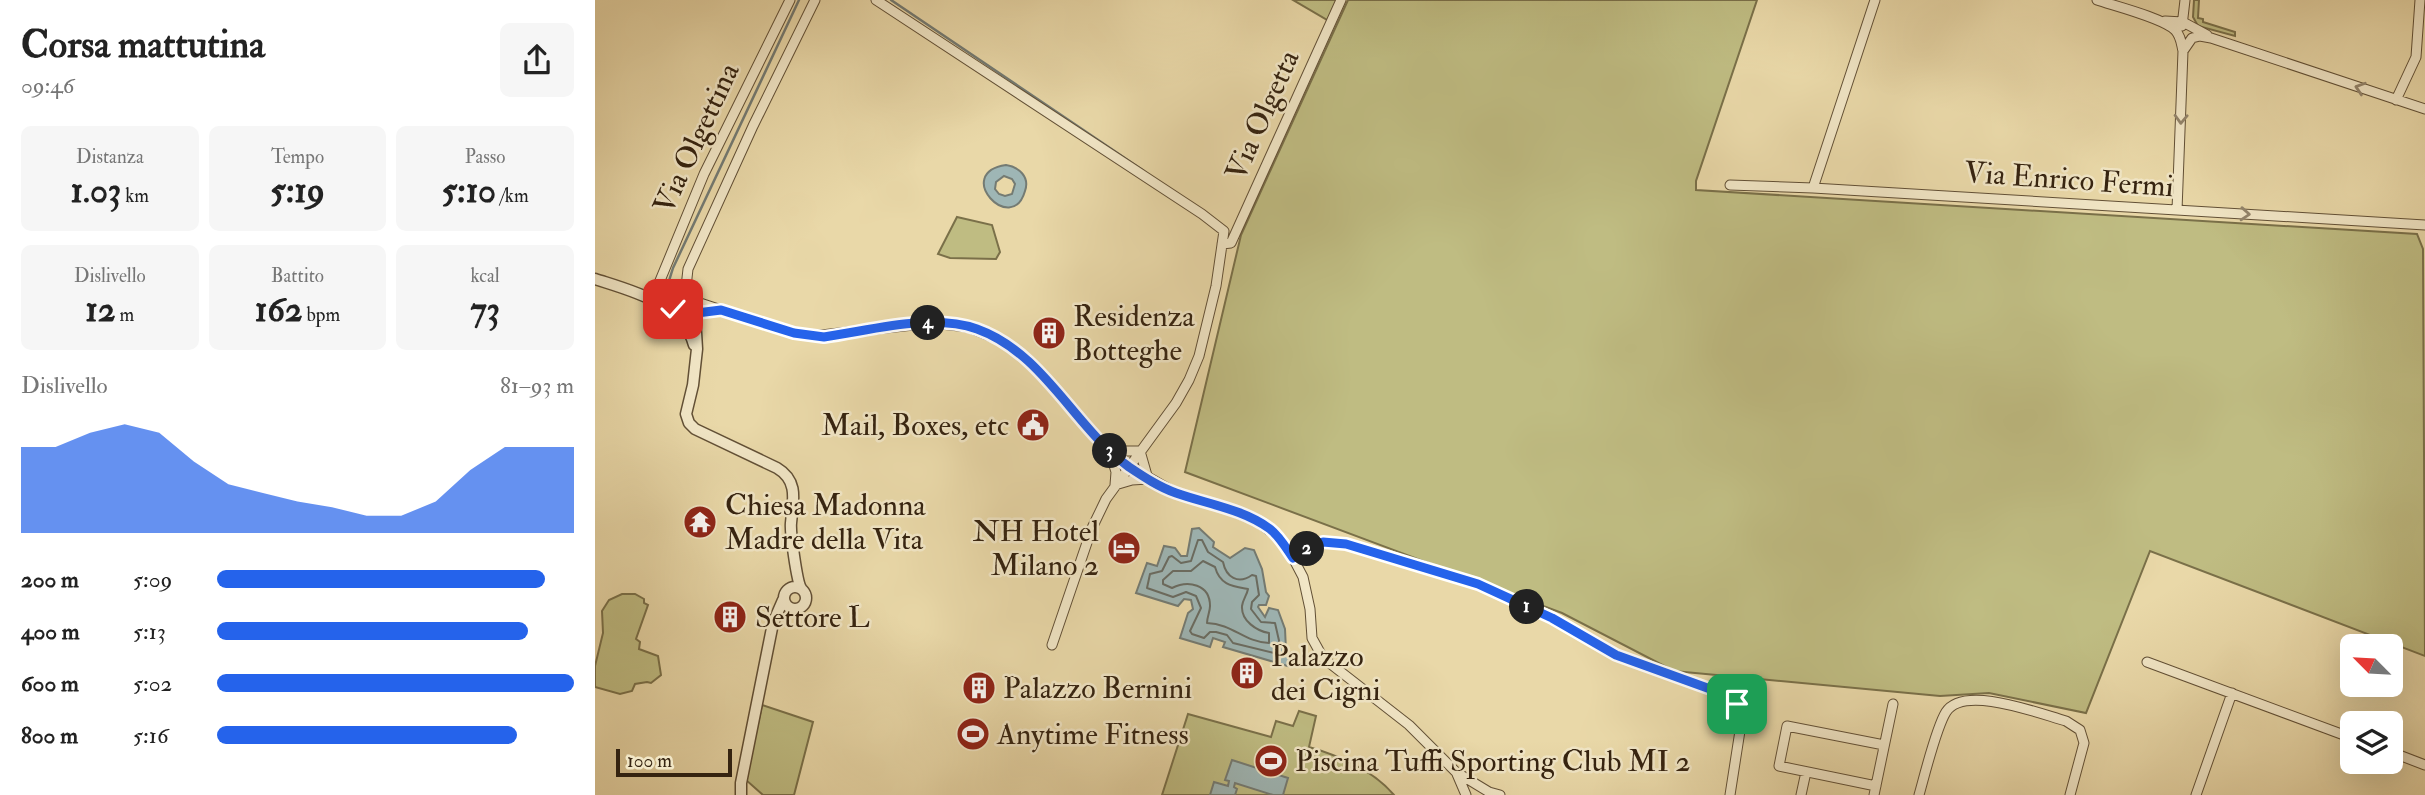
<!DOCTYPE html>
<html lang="it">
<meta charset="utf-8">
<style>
:root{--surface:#fff;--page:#f6f6f6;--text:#222;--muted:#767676;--accent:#2563eb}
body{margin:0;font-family:"IM FELL Double Pica",serif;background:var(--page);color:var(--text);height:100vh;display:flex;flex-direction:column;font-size:26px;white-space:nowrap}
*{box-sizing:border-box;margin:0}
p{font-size:23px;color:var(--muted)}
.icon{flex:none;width:38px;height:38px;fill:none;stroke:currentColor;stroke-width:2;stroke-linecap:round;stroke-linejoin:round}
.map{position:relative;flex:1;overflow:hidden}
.panel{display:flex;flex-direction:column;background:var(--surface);width:595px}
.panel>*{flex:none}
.needle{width:46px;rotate:294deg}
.controls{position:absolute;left:1745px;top:634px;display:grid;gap:14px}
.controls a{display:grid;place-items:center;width:63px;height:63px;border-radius:10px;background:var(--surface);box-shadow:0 7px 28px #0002;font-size:35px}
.scale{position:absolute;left:21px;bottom:18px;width:116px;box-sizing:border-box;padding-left:7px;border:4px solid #352310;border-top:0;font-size:19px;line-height:24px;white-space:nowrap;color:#352310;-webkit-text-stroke:5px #f1e6c6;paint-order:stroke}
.pin{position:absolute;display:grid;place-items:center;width:60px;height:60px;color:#fff;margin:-30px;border-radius:14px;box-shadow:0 4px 10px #0006}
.km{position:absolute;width:35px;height:35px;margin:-18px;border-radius:50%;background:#222;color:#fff;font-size:19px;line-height:35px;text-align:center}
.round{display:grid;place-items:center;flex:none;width:74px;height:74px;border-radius:10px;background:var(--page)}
.headline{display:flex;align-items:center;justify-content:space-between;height:119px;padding:0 21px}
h1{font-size:38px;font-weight:700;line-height:52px}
.metrics{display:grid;grid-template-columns:repeat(3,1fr);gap:10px;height:119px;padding:7px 21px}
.metrics div{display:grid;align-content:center;border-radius:10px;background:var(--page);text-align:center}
.metrics b{font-size:35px;font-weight:700}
.metrics small{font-size:19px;font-weight:400}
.metrics p{font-size:19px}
.chart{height:196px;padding:14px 21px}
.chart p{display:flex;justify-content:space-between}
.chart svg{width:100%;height:126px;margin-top:7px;fill:var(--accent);opacity:.7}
ul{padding:0 21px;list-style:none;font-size:23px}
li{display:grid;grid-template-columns:112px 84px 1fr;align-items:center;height:52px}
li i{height:18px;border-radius:9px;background:var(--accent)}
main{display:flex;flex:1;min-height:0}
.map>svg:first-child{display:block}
.green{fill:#bfbc82;stroke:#7a7049;stroke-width:2}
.water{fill:#9eb6b5;stroke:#747b73;stroke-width:2;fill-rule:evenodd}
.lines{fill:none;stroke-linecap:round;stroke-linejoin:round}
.shore{stroke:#6a6c62;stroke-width:2}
.stream{stroke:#747b73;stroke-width:2.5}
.minor-casing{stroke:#625036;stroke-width:11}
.tertiary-casing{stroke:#625036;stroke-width:13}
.minor{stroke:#f1e6c6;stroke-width:9}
.tertiary{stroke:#f1e6c6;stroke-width:10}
.oneway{stroke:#93846b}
.route-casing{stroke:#fff;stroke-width:14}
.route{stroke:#2563eb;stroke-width:9}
.labels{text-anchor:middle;stroke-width:5;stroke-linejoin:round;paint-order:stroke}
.street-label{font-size:30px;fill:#352310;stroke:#f1e6c6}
.poi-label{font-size:30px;fill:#352310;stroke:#f1e6c6;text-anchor:start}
</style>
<main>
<section class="panel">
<div class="headline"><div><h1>Corsa mattutina</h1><p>09:46</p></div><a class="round"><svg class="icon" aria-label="share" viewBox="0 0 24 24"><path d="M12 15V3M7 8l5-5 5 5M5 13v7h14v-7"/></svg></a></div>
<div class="metrics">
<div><p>Distanza</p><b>1.03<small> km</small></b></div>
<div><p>Tempo</p><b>5:19</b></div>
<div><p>Passo</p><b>5:10<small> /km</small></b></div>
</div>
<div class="metrics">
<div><p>Dislivello</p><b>12<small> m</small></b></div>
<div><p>Battito</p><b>162<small> bpm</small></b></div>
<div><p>kcal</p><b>73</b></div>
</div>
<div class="chart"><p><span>Dislivello</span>81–93 m</p>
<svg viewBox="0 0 160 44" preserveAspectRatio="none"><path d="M0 44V14L10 14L20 9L30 6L40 9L50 19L60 27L70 30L80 33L90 35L100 38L110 38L120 33L130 22L140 14L150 14L160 14V44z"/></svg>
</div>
<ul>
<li><b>200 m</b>5:09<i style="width:92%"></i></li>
<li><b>400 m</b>5:13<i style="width:87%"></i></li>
<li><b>600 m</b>5:02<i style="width:100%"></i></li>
<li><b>800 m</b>5:16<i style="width:84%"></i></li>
</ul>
</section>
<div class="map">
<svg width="1830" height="795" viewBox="0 0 1830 795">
<rect width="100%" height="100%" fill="#e9d8a8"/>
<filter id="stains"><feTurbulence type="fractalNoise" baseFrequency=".00286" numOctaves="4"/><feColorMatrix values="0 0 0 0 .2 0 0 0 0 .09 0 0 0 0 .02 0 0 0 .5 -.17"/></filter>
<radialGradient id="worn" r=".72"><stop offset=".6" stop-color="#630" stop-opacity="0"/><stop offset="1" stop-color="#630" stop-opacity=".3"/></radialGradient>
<!-- green -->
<path class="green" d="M 698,0 L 744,0 L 734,21 Z
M 753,0 L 1162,0 L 1101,181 L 1101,190 L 1822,234 L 1828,249 L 1830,656 L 1555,551 L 1491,713 L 1394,693 L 1345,696 L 1079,671 L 967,613 L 590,472 L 646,235 Z
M 1599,0 L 1604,0 L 1603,18 L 1608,19 L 1608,22 L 1640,32 L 1640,36 L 1603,26 L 1598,17 Z
M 362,217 L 397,225 L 405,252 L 401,259 L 355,258 L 343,254 Z
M 27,594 L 40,594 L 49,599 L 49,603 L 53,605 L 41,639 L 45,642 L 44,649 L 63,656 L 66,675 L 56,683 L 52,682 L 40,684 L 37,691 L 25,694 L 0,687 L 0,666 L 8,633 L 7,611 L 14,600 Z
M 167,705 L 218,722 L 199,795 L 168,795 L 151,780 Z
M 704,711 L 721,716 L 714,747 C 745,756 778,770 799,795 L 567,795 L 593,714 L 676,737 L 681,721 L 698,726 Z"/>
<!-- water -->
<path class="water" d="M 411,165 C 424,167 435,177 430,191 C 417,237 357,173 411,165 ZM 409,176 L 417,179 L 420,184 L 417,194 L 410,196 L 404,194 L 400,189 L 401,182 Z
M 604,528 L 619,542 L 618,547 L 635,558 L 650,548 L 659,550 L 667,569 L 671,592 L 674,596 L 671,605 L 664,605 L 663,607 L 670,617 L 674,608 L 683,610 L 690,629 L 691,650 L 697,654 L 699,661 L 696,667 L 628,647 L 630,642 L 618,638 L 615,647 L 585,638 L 593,613 L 598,609 L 596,600 L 589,599 L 583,606 L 541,593 L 552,563 L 562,566 L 569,546 L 580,548 L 586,556 L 592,556 L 597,529 Z
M 637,760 L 693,778 L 688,795 L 678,795 L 640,783 L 639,787 L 642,789 L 640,795 L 615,795 L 619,782 L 633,786 L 634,781 L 630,780 Z"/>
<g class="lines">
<!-- shore -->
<path class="shore" d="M 603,540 L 607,540 L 613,552 L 628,562 C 631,577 643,585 657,575 L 661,576 L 664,595 L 657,602 L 656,609 L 666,622 L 680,623 L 685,645 L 683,654 L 638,643 L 632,635 L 621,632 L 615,632 L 609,638 L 597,634 L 595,631 L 606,608 L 601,596 L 591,592 L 578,597 L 552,588 L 555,574 L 567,571 L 574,557 L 577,556 L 586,563 L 596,561 Z
M 608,561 L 620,567 C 625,585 637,586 653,589 C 652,595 648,599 647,606 C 646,621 662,631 674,633 L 674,643 C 649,642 638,624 612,623 C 612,617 615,612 615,606 C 615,584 593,580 577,588 L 568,584 L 568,580 L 578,571 L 596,571 Z"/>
<!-- stream -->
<path class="stream" d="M 296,0 L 549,171
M 73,284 L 78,268 L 204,0"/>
<defs>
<path id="minor" d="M 281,0 L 607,214 L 629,231 L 621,286 L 604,356 L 594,380 L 581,403 L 511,499 L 497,528 L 457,645
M 1502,0 C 1520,6 1568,18 1580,30 C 1586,36 1586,43 1588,51 L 1582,210
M 1570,21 L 1588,22 L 1612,35
M 1587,26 L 1590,0
M 1588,51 L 1597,38 L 1605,36 L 1616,38 L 1830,109
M 1801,100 L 1821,57 L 1825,0
M 1135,185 L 1218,188 L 1830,225
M 1218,188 L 1280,0
M 627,244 L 636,243 L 746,0
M 90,296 L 93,269 L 158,126 L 220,0
M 57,300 L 109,174 L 195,0
M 102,302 L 190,331 L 217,336 L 337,323 L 373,327 L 409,342 L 436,363 L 506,443 L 534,466 L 579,492 L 630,508 L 662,521 L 682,536 L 698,558 L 708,577 L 715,609 L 717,638 L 728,658 L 814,725 L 861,772 L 894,792 L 905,795
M 514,451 L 545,451
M 515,452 L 521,472 L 520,485 L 537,480 L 553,479 L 545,451
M 698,558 L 728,542 L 751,544 L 883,584 L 956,618 L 1021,655 L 1129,694 L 1142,704 L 1147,718 L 1135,795
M 1552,662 L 1757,738
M 1796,752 L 1830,765
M 862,774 L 871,795
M 1281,786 L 1184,766 L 1192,726 L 1289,745
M 1206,795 L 1211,772
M 1279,795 L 1298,704
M 1324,795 C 1330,774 1341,728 1351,712 C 1369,684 1445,714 1471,721 L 1485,730 L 1489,743 L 1475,795
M 1601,795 L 1637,693"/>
<path id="tertiary" d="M 0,279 C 37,291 88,303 99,345
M 60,300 L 96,297 L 102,302 L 103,310 L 96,319
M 100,316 L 102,349 L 98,385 L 91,414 L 94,423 L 100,429 L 182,468 C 204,481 198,501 196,523 C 195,532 202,582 206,588
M189 598a11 11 0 1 1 22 0a11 11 0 1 1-22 0Z
M 146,795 L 146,783 L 178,623 L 188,600"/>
</defs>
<!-- minor casing -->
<use href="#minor" class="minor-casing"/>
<!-- tertiary casing -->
<use href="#tertiary" class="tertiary-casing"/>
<!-- minor -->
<use href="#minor" class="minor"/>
<!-- tertiary -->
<use href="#tertiary" class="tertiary"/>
</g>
<!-- one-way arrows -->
<defs><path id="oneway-chevron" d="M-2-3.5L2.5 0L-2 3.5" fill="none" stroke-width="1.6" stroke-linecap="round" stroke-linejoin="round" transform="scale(1.75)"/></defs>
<g class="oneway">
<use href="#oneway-chevron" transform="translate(1765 88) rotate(-162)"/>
<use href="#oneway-chevron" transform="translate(1586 119) rotate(92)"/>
<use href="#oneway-chevron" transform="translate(1650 214) rotate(4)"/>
</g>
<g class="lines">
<defs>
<path id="route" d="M 78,309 L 81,316 L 88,320 L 97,318 L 102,313 L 126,310 L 199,333 L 229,337 C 278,330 335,313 382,329 C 449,353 479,427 534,467 C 549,477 564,487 581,493 C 612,504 648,509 675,529 C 685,537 691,548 698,558 L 728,542 L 751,544 L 883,584 L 957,618 L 1021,655 L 1129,694 L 1142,704"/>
</defs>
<!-- route casing -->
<use href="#route" class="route-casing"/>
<!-- route -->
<use href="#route" class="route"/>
</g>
<!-- icons -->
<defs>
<symbol id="building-disc" viewBox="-11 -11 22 22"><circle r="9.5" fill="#8f2418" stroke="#f1e6c6"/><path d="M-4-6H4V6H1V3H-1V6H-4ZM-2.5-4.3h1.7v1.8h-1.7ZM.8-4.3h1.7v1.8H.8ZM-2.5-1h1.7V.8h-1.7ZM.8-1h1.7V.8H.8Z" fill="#fff"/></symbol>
<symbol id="civic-disc" viewBox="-11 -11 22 22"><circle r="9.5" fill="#8f2418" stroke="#f1e6c6"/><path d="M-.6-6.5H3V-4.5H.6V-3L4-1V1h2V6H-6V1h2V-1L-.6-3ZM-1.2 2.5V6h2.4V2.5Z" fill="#fff"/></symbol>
<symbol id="temple-disc" viewBox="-11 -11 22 22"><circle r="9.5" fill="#8f2418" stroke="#f1e6c6"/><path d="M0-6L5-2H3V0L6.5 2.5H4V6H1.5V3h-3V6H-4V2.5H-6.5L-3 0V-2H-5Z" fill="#fff"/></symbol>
<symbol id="hotel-disc" viewBox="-11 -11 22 22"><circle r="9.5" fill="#8f2418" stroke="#f1e6c6"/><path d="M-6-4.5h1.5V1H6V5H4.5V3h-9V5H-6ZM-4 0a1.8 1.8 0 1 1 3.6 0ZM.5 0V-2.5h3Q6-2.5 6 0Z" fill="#fff"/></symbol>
<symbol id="stadium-disc" viewBox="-11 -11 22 22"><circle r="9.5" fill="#8f2418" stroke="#f1e6c6"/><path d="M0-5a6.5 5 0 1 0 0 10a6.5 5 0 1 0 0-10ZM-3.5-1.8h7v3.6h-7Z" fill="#fff"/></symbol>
</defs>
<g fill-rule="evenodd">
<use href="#building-disc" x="435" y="314" width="38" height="38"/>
<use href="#civic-disc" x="419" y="406" width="38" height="38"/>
<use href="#temple-disc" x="86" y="503" width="38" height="38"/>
<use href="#hotel-disc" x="510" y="529" width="38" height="38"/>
<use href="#building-disc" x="116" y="598" width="38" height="38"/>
<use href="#building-disc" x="633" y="654" width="38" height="38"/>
<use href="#building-disc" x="365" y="669" width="38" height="38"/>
<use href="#stadium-disc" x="359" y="715" width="38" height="38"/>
<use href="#stadium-disc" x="657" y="742" width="38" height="38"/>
</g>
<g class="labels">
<!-- street labels -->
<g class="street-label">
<text transform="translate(667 115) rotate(-66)" y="10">Via Olgetta</text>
<text transform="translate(101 138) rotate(-65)" y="10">Via Olgettina</text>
<text transform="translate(1474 179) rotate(4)" y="10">Via Enrico Fermi</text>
</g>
<!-- poi labels -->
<g class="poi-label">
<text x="478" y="326">Residenza<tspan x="478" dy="34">Botteghe</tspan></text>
<text x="414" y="435" text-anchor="end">Mail, Boxes, etc</text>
<text x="130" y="515">Chiesa Madonna<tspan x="130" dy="34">Madre della Vita</tspan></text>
<text x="504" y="541" text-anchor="end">NH Hotel<tspan x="504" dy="34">Milano 2</tspan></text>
<text x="160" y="627">Settore L</text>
<text x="676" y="666">Palazzo<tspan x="676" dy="34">dei Cigni</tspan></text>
<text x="408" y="698">Palazzo Bernini</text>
<text x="402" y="744">Anytime Fitness</text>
<text x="700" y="771">Piscina Tuffi Sporting Club MI 2</text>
</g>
</g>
<rect width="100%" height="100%" filter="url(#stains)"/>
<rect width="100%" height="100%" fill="url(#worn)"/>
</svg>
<div class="controls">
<a><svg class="needle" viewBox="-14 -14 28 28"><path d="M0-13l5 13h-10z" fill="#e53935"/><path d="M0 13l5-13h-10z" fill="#767676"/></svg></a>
<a><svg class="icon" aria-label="layers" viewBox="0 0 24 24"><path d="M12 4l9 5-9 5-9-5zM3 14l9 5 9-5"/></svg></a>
</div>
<div class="scale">100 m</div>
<div class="pin" style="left:1142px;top:704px;background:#1e9e55"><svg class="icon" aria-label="arrive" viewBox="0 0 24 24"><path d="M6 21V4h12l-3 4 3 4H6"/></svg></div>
<div class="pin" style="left:78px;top:309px;background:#d93025"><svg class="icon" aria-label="check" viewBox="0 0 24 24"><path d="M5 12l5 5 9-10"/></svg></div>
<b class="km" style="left:932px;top:607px">1</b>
<b class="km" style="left:712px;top:549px">2</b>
<b class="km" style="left:515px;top:451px">3</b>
<b class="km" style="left:333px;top:323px">4</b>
</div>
</main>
